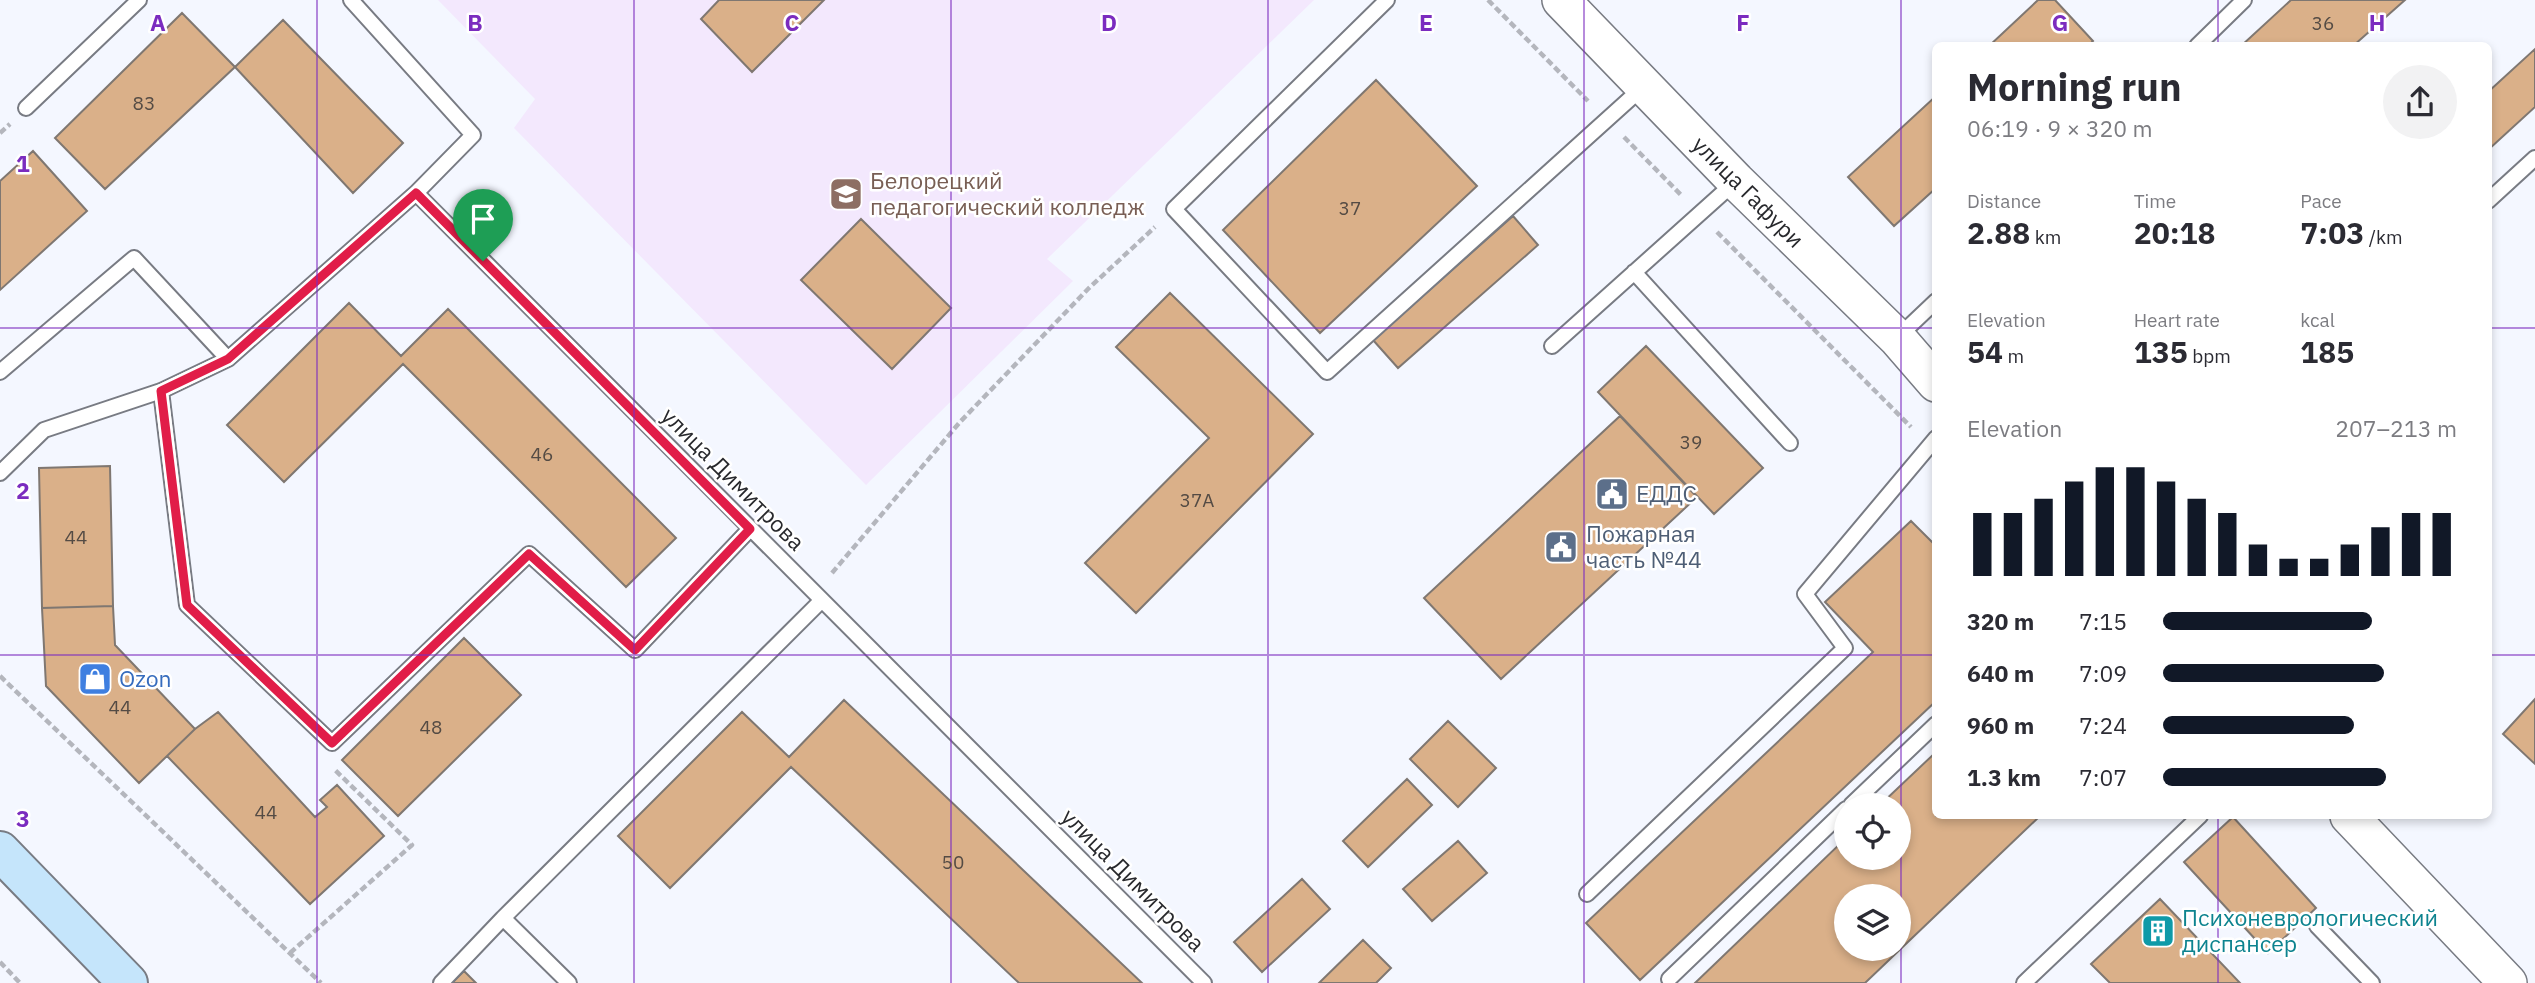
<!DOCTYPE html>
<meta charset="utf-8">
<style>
:root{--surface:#fff;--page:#f2f2f3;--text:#2b2b33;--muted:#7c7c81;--accent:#111827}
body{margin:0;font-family:"IBM Plex Sans",sans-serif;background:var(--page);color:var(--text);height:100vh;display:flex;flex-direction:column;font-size:26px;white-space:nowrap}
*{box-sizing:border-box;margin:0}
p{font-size:23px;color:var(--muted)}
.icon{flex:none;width:38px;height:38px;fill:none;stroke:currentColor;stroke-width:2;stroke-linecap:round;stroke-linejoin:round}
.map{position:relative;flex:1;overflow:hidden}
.drawer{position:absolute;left:1932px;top:42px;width:560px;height:777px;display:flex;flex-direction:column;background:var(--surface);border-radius:10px;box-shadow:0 4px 10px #0003}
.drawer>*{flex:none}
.controls{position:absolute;left:1834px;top:793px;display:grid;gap:14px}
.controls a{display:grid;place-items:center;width:77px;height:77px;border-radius:50%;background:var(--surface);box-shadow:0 4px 10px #0003;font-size:35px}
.pin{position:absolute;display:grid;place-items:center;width:60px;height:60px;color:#fff;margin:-72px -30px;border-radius:50% 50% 50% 0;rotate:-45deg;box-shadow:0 0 7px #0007}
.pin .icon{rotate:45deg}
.round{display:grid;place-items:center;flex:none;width:74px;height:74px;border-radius:37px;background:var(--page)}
.head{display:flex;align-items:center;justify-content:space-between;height:119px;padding:0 35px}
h1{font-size:38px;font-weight:700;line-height:52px}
.metrics{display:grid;grid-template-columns:repeat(3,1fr);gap:10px;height:119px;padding:7px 35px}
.metrics div{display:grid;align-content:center}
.metrics b{font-size:30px;font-weight:700}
.metrics small{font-size:19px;font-weight:400}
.metrics p{font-size:19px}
.chart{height:196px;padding:14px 35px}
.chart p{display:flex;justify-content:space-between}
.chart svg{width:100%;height:126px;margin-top:7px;stroke:var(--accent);stroke-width:6}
ul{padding:0 35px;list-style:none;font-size:23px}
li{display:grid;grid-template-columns:112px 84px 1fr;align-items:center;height:52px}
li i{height:18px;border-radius:9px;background:var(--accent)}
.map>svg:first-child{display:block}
.education{fill:#f3e8fd}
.building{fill:#dab089;stroke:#7f7771;stroke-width:2;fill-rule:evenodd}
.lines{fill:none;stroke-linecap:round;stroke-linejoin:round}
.service-casing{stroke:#787b83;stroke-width:18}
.tertiary-casing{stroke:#787b83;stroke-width:40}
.secondary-casing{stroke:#787b83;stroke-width:42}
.path{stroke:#b4b6bd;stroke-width:4.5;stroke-dasharray:7 3.5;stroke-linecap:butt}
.service{stroke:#fff;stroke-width:14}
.tertiary{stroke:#fff;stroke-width:37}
.secondary{stroke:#c5e5fb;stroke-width:38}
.route-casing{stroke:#fff;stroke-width:14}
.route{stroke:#e11d48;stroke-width:9}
.grid{fill:none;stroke:#7b2cbf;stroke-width:2;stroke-opacity:0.55}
.labels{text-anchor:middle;stroke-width:5;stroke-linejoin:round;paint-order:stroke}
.number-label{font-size:19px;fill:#544b44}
.education-label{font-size:23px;fill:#785e54;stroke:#fff;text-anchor:start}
.street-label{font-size:23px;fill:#28292d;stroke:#fff}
.service-label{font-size:23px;fill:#4e5e75;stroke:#fff;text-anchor:start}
.shop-label{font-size:23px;fill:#366cbe;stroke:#fff;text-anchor:start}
.culture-label{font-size:23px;fill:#0d838f;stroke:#fff;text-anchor:start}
.grid-label{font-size:23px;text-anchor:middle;font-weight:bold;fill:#7b2cbf;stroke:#fff;stroke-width:5;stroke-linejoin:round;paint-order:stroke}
</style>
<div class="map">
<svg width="2535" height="983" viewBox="0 0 2535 983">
<rect width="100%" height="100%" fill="#f4f7ff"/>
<!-- education -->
<path class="education" d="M 438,0 L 1314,0 L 1047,259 L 1073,281 L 866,485 L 514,128 L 535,99 Z"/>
<!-- building -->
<path class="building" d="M 719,0 L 824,0 L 752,72 L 701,19 Z
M 2038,0 L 2055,0 L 2093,41 L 2088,46 L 1989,46 Z
M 2291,0 L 2405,0 L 2353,46 L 2241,46 Z
M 182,13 L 235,67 L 283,20 L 403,143 L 353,193 L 235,67 L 105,189 L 55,138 Z
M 2535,49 L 2535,107 L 2488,150 L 2488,92 Z
M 1376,80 L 1477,186 L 1320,333 L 1223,230 Z
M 1936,96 L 1936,188 L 1894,226 L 1848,177 Z
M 33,151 L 87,211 L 0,290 L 0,181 Z
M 1513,216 L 1538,245 L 1398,368 L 1373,340 Z
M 861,219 L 951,308 L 892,369 L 801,280 Z
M 1170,293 L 1313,434 L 1136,613 L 1085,563 L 1209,438 L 1116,347 Z
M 349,303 L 401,356 L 448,309 L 676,538 L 626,587 L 403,364 L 284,482 L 227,425 Z
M 1646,346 L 1763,468 L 1714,514 L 1598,392 Z
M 1620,416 L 1697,497 L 1501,679 L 1424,598 Z
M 110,466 L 113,606 L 42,608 L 39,468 Z
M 1911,521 L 1936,546 L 1936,701 L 1640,980 L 1586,923 L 1873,652 L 1825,602 Z
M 113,606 L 115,645 L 195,729 L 139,783 L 46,686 L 42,608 Z
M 464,638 L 521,695 L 398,816 L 342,760 Z
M 2535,699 L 2535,764 L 2503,734 Z
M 844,700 L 1142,983 L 1019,983 L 791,767 L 670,888 L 618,836 L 742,712 L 789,757 Z
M 218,712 L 315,817 L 327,807 L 320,800 L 337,785 L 384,836 L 310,904 L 167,756 L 195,729 Z
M 1448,721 L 1496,768 L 1458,807 L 1410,759 Z
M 1936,752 L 1936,816 L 2040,816 L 1865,983 L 1695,983 L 1846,838 L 1846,858 L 1899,858 L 1899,805 L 1880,805 ZM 1846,896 L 1899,896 L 1899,948 L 1846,948 Z
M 1407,779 L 1432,805 L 1368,867 L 1343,841 Z
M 2233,817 L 2316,908 L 2268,953 L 2184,862 Z
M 1458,841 L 1487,873 L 1432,921 L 1403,889 Z
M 1302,879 L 1330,909 L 1262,972 L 1234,942 Z
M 2160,899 L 2240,983 L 2110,983 L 2091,964 Z
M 1363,940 L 1391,968 L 1376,983 L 1319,983 Z
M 464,971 L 476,983 L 452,983 Z"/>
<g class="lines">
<defs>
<path id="service" d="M 351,0 L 473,135 L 416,193 L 1204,983
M 1387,0 L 1174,209 L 1327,372 L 1643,87
M 2197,46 L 2244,0
M 26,108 L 139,0
M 2488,201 L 2535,158
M 1634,272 L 1790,443
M 1898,337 L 1936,301
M 1552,346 L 1735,182
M 0,372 L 134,258 L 228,359
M 161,391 L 187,605 L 332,743 L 529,554 L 635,650 L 750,529
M 0,473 L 44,430 L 161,391 L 228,359 L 416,193
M 1851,805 L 1936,724
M 1587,894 L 1845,648 L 1805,594 L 1936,438
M 503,918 L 569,983
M 2317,926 L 2372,983
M 1669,979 L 1846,809
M 441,983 L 503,918 L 822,600
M 2024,983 L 2200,816"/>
<path id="tertiary" d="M 1561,0 L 1736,181 L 1897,338 L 1936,383
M 2349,816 L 2508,983"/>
<path id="secondary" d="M 0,851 L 128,983"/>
</defs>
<!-- service casing -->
<use href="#service" class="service-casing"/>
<!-- tertiary casing -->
<use href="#tertiary" class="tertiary-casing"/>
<!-- secondary casing -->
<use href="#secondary" class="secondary-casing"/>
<!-- path -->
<path class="path" d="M 1488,0 L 1588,101
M 0,133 L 10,124
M 1624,137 L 1682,196
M 1717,232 L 1911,427
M 832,573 L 960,422 L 1089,288 L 1155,227
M 0,676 L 321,983
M 290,953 L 412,845 L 334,769
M 0,962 L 20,983"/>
<!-- service -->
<use href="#service" class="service"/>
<!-- tertiary -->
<use href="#tertiary" class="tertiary"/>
<!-- secondary -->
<use href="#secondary" class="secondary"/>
</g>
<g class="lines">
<defs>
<path id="route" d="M 416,193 L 750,529 L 635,650 L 529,554 L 332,743 L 187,605 L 161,391 L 228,359 Z"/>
</defs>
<!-- route casing -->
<use href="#route" class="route-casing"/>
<!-- route -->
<use href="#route" class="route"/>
</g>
<!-- grid -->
<path class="grid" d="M 317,0 L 317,983M 634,0 L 634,983M 951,0 L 951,983M 1268,0 L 1268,983M 1584,0 L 1584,983M 1901,0 L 1901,983M 2218,0 L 2218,46M 0,328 L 1936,328M 2488,328 L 2535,328M 0,655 L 1936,655M 2488,655 L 2535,655M 2218,816 L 2218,983"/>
<!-- icons -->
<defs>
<symbol id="university-square" viewBox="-11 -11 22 22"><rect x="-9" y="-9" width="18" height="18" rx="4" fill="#8d6e63" stroke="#fff"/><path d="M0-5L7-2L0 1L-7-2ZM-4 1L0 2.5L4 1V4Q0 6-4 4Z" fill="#fff"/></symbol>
<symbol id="civic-square" viewBox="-11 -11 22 22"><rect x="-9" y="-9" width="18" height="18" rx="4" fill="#5c6f8a" stroke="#fff"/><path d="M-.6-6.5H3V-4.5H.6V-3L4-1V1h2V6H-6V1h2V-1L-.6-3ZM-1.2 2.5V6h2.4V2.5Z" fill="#fff"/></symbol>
<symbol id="shop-square" viewBox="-11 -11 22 22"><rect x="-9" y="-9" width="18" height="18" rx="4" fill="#3f7fe0" stroke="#fff"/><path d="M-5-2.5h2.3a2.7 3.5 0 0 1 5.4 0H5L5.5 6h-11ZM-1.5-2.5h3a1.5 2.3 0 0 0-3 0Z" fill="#fff"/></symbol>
<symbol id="building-square" viewBox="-11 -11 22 22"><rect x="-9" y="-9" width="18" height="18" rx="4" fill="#0f9aa8" stroke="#fff"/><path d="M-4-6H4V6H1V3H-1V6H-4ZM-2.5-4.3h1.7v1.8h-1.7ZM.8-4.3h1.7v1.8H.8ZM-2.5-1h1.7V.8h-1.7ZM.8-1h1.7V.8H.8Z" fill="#fff"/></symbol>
</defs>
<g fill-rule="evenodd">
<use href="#university-square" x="827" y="175" width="38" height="38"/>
<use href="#civic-square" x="1593" y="475" width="38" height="38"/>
<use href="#civic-square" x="1542" y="528" width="38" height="38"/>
<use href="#shop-square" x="76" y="660" width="38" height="38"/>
<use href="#building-square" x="2139" y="912" width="38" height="38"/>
</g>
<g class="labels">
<!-- number labels -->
<g class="number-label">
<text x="2323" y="30">36</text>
<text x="144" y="110">83</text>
<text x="1350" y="215">37</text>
<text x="1691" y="449">39</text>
<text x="542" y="461">46</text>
<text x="1197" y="507">37А</text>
<text x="76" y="544">44</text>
<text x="120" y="714">44</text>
<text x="431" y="734">48</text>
<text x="266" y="819">44</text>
<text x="953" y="869">50</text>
</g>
<!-- education labels -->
<g class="education-label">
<text x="870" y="189">Белорецкий<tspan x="870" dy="26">педагогический колледж</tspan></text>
</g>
<!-- street labels -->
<g class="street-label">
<text transform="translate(1748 192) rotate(45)" y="8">улица Гафури</text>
<text transform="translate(733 479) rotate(45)" y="8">улица Димитрова</text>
<text transform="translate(1133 880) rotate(45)" y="8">улица Димитрова</text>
</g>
<!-- service labels -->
<g class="service-label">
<text x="1636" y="502">ЕДДС</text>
<text x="1586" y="542">Пожарная<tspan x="1586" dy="26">часть №44</tspan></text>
</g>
<!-- shop labels -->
<g class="shop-label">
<text x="119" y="687">Ozon</text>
</g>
<!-- culture labels -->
<g class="culture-label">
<text x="2182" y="926">Психоневрологический<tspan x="2182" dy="26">диспансер</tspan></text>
</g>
</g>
<g class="grid-label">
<text x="158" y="31">A</text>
<text x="475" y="31">B</text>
<text x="792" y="31">C</text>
<text x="1109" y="31">D</text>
<text x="1426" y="31">E</text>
<text x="1743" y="31">F</text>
<text x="2060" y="31">G</text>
<text x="2377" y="31">H</text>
<text x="23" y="172">1</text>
<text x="23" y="499">2</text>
<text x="23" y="827">3</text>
</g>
</svg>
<div class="controls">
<a><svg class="icon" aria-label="locate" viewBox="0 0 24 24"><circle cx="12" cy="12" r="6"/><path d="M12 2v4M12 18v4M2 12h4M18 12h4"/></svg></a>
<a><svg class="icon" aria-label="layers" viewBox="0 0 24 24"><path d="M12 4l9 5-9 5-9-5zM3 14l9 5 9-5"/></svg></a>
</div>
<div class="pin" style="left:483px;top:261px;background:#1e9e55"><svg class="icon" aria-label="arrive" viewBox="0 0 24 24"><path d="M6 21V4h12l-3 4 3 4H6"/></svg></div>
<section class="drawer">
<div class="head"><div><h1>Morning run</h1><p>06:19 · 9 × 320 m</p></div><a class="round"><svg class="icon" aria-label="share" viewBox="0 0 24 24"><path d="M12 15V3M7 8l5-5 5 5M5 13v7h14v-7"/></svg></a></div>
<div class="metrics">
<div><p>Distance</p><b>2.88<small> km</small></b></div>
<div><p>Time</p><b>20:18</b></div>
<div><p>Pace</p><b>7:03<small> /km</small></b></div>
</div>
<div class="metrics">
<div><p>Elevation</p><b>54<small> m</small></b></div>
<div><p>Heart rate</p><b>135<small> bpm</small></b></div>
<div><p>kcal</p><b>185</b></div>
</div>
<div class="chart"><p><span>Elevation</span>207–213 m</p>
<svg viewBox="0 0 160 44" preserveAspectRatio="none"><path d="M5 44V22M15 44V22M25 44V17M35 44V11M45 44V6M55 44V6M65 44V11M75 44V17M85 44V22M95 44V33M105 44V38M115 44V38M125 44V33M135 44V27M145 44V22M155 44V22"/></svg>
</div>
<ul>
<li><b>320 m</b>7:15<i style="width:71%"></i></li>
<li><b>640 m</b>7:09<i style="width:75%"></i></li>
<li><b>960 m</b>7:24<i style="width:65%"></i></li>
<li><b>1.3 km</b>7:07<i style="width:76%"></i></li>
</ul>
</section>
</div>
